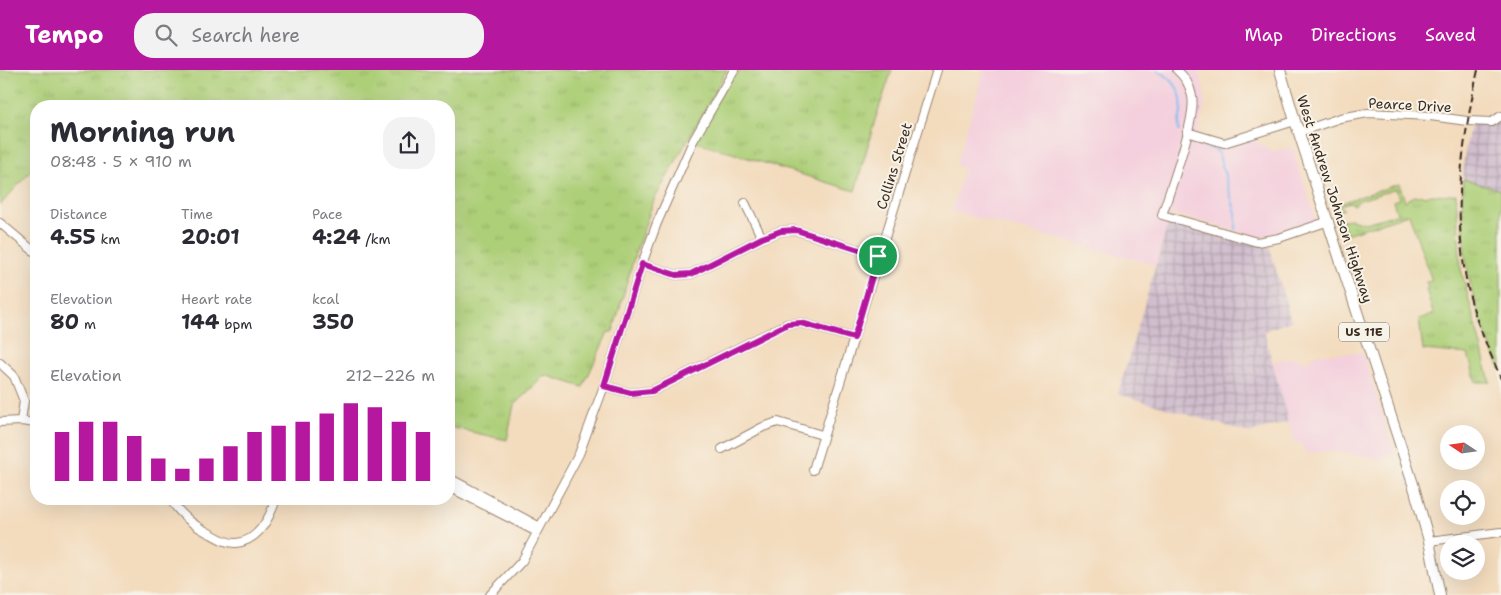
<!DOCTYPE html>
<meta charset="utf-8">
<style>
:root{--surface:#fff;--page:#f2f2f3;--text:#2b2b33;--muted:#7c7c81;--accent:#b5179e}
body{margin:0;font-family:"Shantell Sans",sans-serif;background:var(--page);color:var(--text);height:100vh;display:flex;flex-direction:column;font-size:19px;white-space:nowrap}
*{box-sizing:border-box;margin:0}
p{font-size:16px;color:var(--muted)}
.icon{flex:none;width:28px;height:28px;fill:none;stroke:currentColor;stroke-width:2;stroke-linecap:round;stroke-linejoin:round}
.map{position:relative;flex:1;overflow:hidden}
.panel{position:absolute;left:30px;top:30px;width:425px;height:405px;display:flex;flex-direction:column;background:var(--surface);border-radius:20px;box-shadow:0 5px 20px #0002}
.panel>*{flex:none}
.needle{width:32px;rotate:283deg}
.tools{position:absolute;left:1440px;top:355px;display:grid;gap:10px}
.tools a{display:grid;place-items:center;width:45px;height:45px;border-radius:50%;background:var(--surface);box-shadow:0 5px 20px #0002;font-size:25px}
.pin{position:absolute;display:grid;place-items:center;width:42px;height:42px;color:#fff;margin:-21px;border:2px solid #fff;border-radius:50%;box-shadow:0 1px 5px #0007}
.round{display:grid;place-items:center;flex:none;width:52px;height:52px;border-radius:20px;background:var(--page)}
.headline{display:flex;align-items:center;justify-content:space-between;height:85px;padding:0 20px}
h1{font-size:28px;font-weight:700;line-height:38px}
.figures{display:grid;grid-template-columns:repeat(3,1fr);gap:8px;height:85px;padding:5px 20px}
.figures div{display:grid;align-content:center}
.figures b{font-size:21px;font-weight:700}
.figures small{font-size:14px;font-weight:400}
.figures p{font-size:14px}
.chart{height:140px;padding:10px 20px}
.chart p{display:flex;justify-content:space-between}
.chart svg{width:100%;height:90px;margin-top:5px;stroke:var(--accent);stroke-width:6}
header{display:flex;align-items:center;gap:30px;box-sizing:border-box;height:70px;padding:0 25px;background:var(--accent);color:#fff}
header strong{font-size:24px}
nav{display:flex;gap:28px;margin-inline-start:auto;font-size:18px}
.search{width:350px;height:45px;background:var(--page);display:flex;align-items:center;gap:12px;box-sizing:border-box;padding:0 18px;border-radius:20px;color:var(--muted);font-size:19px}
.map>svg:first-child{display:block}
.built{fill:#f4cfdd}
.industrial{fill:url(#industrial-grid)}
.grass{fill:url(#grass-tufts);stroke:#747c4b}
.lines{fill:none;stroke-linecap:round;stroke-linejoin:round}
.stream{stroke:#7fb9f0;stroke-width:2}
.minor-casing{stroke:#97826e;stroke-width:10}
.major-casing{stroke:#97826e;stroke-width:12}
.minor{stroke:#fff;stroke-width:8}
.major{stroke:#fff;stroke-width:10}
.rail{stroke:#3b2a1e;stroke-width:2;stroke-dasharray:8 4;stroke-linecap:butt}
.route-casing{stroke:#fff;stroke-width:10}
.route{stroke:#b5179e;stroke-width:6}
.labels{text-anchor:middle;stroke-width:4;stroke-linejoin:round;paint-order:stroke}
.shield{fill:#f7f3e8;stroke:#73665b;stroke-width:1}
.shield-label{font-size:12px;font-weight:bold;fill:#3b2a1e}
.street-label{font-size:14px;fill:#3b2a1e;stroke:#f7f3e8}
</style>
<header>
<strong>Tempo</strong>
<div class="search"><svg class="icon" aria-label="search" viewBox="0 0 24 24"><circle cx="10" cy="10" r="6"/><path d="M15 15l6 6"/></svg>Search here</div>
<nav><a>Map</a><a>Directions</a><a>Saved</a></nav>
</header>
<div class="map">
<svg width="1501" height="525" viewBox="0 0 1501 525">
<defs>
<pattern id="industrial-grid" width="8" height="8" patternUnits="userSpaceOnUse" patternTransform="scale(1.25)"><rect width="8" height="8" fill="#d0bdcd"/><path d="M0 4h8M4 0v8" fill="none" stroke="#aa9aa6"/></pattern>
<pattern id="grass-tufts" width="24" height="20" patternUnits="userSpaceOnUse" patternTransform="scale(1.25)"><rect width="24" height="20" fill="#adcf78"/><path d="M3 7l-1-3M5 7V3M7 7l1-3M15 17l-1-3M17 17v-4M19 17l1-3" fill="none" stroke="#96b267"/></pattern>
</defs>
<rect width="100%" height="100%" fill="#f7f3e8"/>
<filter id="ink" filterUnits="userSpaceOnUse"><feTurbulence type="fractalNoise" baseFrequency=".02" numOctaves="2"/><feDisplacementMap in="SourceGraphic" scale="10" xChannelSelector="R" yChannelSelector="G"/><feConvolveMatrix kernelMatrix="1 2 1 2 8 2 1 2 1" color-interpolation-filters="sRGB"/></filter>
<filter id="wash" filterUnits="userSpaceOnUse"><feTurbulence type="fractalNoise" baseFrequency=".0096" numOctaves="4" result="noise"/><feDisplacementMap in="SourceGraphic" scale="20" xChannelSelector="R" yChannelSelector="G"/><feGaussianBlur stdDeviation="1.12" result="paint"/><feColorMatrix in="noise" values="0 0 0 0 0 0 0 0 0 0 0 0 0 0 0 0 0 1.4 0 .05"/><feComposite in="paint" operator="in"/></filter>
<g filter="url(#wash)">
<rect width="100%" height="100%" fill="#f3dbbd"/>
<!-- built -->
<path class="built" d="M 984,0 L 1197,0 L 1203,15 L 1205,34 L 1197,66 L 1215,72 L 1248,66 L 1272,82 L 1292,77 L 1316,149 L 1313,153 L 1260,168 L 1171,143 L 1156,195 L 952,141 L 964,98 L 956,96 Z
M 1358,283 L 1363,284 L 1395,384 L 1373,389 L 1342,381 L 1305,382 L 1301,373 L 1295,373 L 1288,352 L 1272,292 L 1292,287 L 1310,292 L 1314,284 Z"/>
<!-- industrial -->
<path class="industrial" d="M 1501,46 L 1501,120 L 1463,109 L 1464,89 L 1471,51 L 1492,52 Z
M 1170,147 L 1269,175 L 1291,251 L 1264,261 L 1288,352 L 1250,363 L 1118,324 Z"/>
<!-- grass -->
<path class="grass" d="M 0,0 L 727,0 L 654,130 L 636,181 L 613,261 L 612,262 L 608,262 L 583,317 L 545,305 L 514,335 L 507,370 L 449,357 L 449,36 L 36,36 L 36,95 L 0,135 Z
M 740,0 L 892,0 L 875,50 L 855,121 L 693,71 L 732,4 L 737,5 Z
M 1463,109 L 1501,120 L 1501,299 L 1498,294 C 1488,270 1478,246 1472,221 C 1463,184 1461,147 1463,109 Z
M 1399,114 L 1405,131 L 1415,126 L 1456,124 L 1461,199 L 1490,312 L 1476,312 L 1468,284 L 1423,280 L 1419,249 L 1433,244 L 1426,219 L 1428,218 L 1426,212 L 1432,211 L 1409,144 L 1346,164 L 1342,150 L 1351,149 L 1365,153 L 1397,144 L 1393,131 L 1399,129 L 1396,119 L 1360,130 L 1354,135 L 1350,132 L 1340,135 L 1344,139 L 1339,141 L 1337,134 Z"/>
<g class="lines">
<!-- stream -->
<path class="stream" d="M 1157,0 C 1174,9 1184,22 1181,42 C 1180,49 1177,55 1179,61
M 1191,72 L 1216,80 L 1218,82 L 1236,144 L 1236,159"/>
</g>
</g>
<g filter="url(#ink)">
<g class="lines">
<defs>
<path id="minor" d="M 1177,0 C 1185,7 1190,15 1192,26 C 1197,47 1170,120 1162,145 L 1257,172 L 1279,168 L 1329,151
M 1187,62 L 1224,73 L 1295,51
M 1299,62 L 1340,48 L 1368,43 L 1430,46 L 1467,51 L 1492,52 L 1501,46
M 745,133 L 762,168
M 0,153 L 36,183
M 642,194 L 676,205 L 691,204 L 762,168 L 781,161 L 795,160 L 879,186
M 0,293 L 14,306 L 24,331 L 21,351
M 604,316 L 631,323 L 652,321 L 787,254 L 801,253 L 854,268
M 0,352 L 21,351 L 36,353
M 722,379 L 763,357 L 778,352 L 822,365
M 813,400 L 937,0
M 449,408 L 540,457
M 449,417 L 537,462
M 170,429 C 181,445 193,456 211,464 C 218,468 228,474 236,473 C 259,471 270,447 276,429
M 1429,471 L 1501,462
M 490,525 L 522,491 L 579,384 L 604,316 L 642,194 L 657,153 L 693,71 L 734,0"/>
<path id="major" d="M 1280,0 L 1295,51 L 1414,417 L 1429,471 L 1440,525"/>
</defs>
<!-- minor casing -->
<use href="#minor" class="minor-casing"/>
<!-- major casing -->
<use href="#major" class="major-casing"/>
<!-- minor -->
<use href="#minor" class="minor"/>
<!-- major -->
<use href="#major" class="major"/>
<!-- rail -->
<path class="rail" d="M 1478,0 C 1461,77 1451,149 1470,227 C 1477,255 1490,282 1501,309"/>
</g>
</g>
<g class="lines" filter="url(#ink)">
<defs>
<path id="route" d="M 796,160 L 878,186 L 854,268 L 801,253 L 788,254 L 652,321 L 631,323 L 604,316 L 642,194 L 676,205 L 691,204 L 762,168 L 781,161 Z"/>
</defs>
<!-- route casing -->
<use href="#route" class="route-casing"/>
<!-- route -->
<use href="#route" class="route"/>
</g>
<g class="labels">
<!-- shield labels -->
<rect class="shield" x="1339" y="252.5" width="50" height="19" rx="4"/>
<g class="shield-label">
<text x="1364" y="266">US 11E</text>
</g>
<!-- street labels -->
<g class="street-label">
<text transform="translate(1410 35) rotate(3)" y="5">Pearce Drive</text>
<text transform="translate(894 96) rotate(-73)" y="5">Collins Street</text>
<text transform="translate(1335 129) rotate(72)" y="5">West Andrew Johnson Highway</text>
</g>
</g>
</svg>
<div class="tools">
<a><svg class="needle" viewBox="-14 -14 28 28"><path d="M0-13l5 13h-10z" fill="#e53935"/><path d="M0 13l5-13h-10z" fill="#7c7c81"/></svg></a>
<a><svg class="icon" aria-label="locate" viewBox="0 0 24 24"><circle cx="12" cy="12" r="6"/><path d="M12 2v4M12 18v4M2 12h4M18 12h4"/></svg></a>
<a><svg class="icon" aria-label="layers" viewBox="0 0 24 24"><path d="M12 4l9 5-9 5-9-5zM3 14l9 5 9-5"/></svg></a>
</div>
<div class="pin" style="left:878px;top:186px;background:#1e9e55"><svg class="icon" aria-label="arrive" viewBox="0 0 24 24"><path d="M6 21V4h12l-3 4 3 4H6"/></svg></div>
<section class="panel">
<div class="headline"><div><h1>Morning run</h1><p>08:48 · 5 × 910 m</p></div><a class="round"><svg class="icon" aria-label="share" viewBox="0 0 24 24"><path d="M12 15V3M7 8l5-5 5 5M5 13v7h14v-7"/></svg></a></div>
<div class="figures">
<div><p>Distance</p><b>4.55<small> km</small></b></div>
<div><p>Time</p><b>20:01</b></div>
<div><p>Pace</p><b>4:24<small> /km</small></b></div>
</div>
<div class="figures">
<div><p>Elevation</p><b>80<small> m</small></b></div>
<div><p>Heart rate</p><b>144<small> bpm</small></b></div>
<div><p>kcal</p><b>350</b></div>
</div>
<div class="chart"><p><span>Elevation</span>212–226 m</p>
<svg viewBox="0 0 160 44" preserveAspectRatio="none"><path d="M5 44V20M15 44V15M25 44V15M35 44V22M45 44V33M55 44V38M65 44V33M75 44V27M85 44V20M95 44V17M105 44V15M115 44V11M125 44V6M135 44V8M145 44V15M155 44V20"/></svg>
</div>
</section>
</div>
